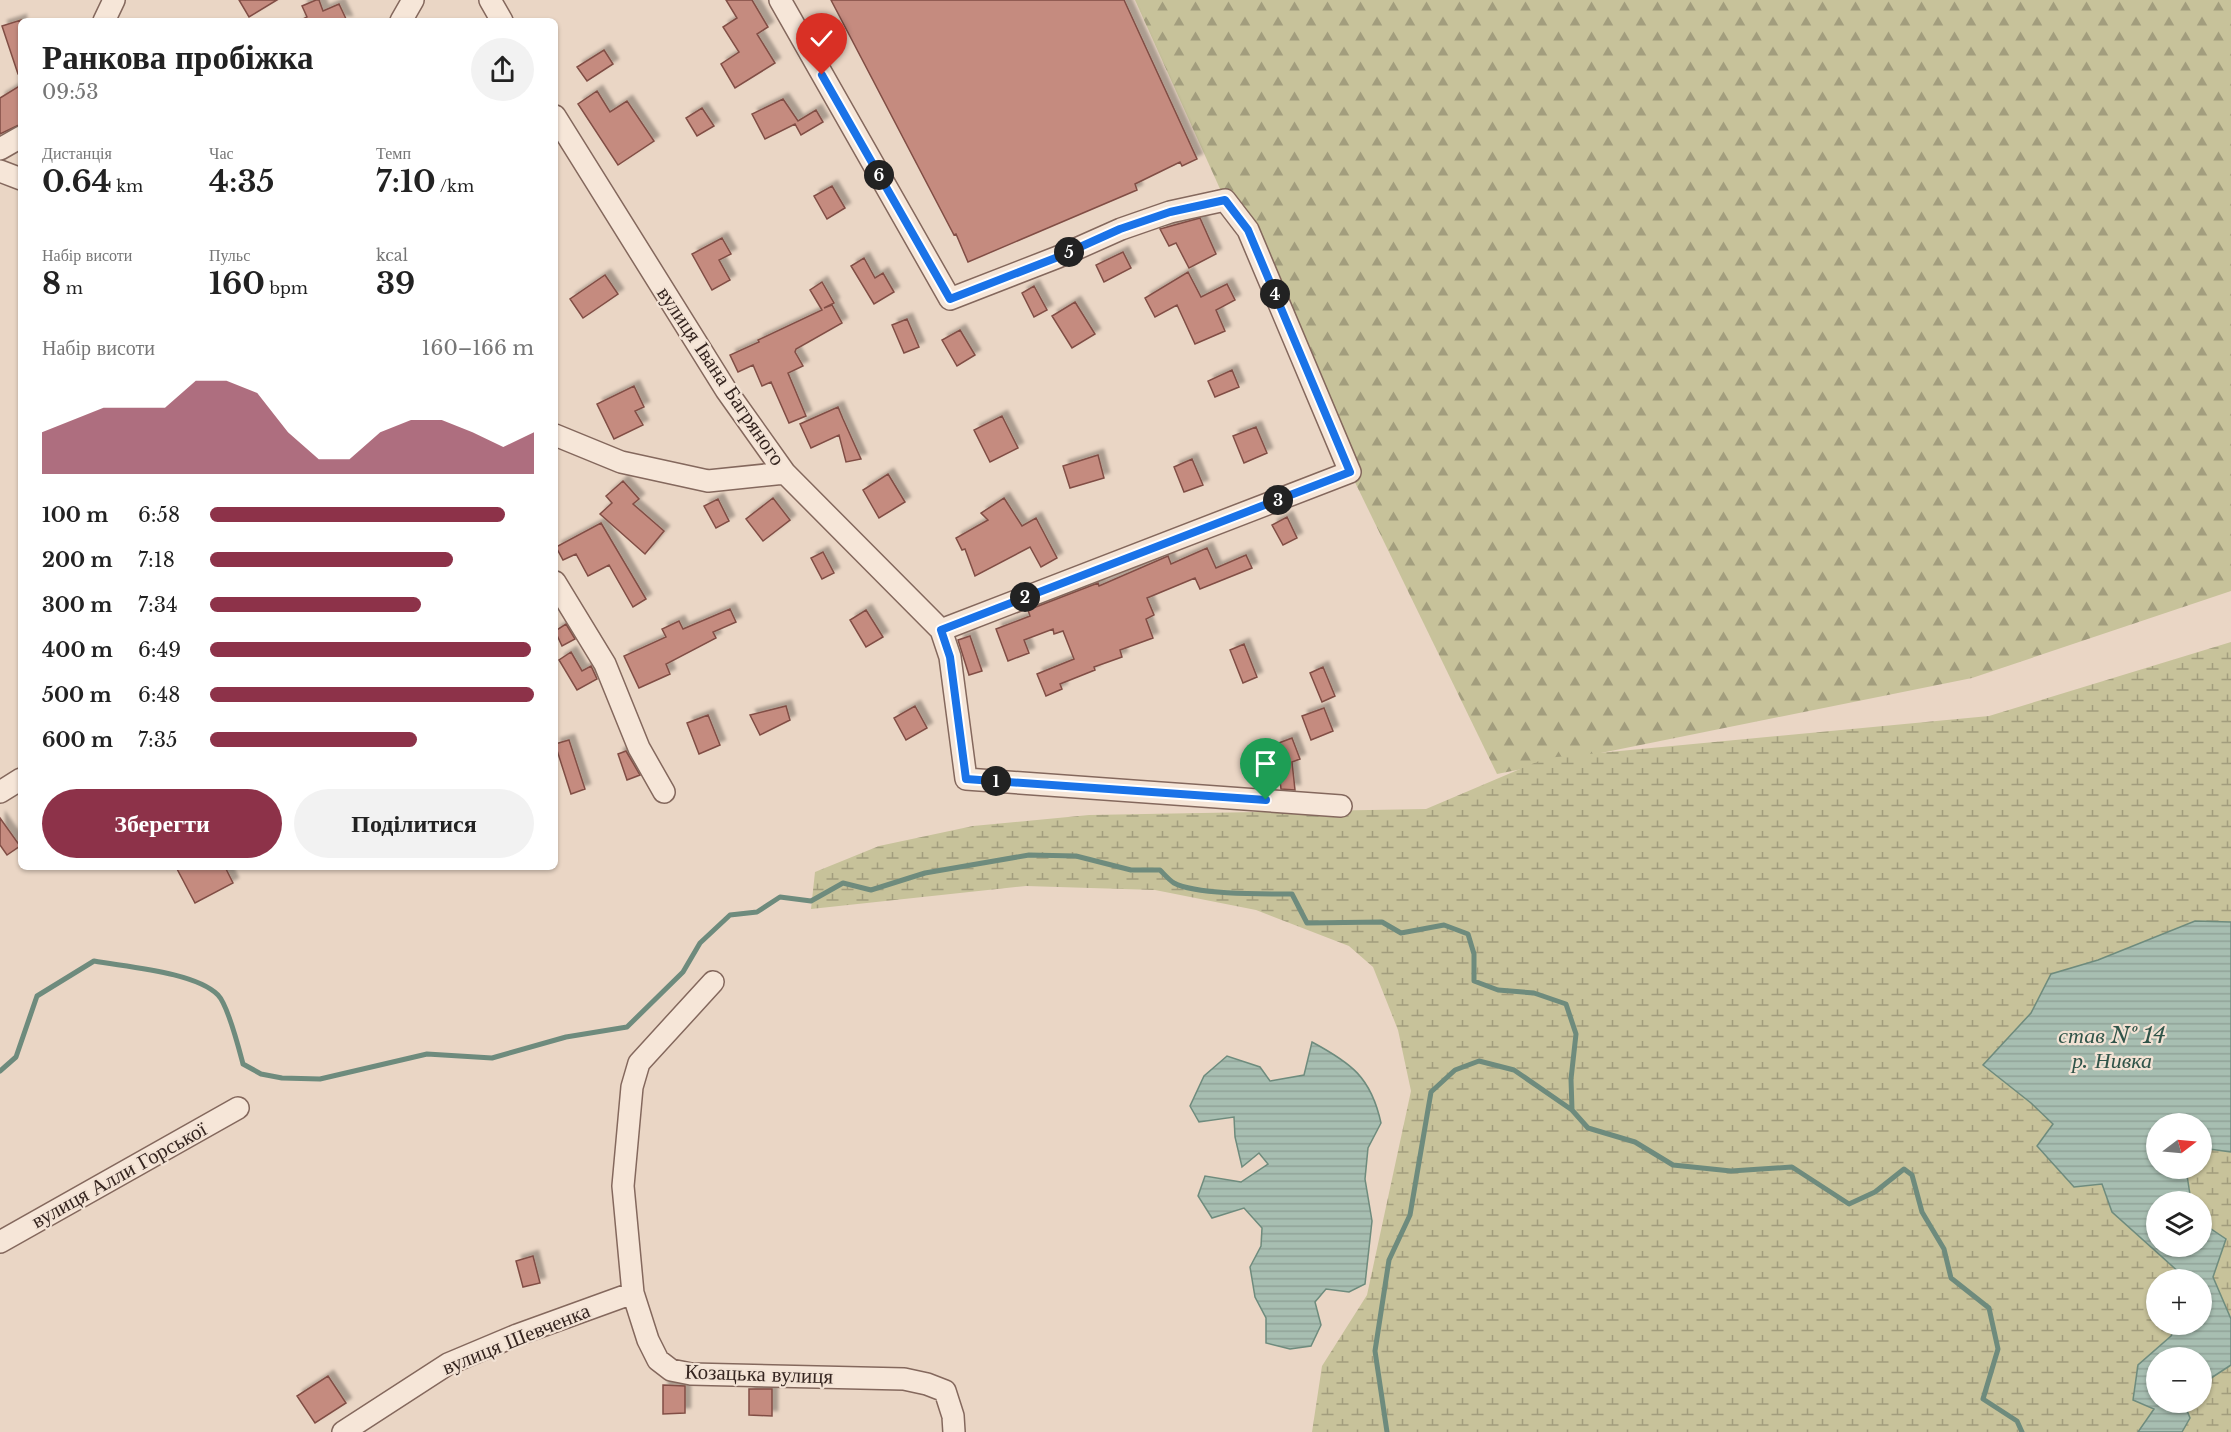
<!DOCTYPE html>
<html lang="uk">
<meta charset="utf-8">
<style>
:root{--surface:#fff;--page:#f2f2f2;--text:#222;--muted:#767676;--accent:#8d3249}
body{margin:0;font-family:"Libre Baskerville",serif;background:var(--page);color:var(--text);height:100vh;display:flex;flex-direction:column;font-size:22px;white-space:nowrap}
*{box-sizing:border-box;margin:0}
p{font-size:20px;color:var(--muted)}
.icon{flex:none;width:33px;height:33px;fill:none;stroke:currentColor;stroke-width:2;stroke-linecap:round;stroke-linejoin:round}
.map{position:relative;flex:1;overflow:hidden}
.side{position:absolute;left:18px;top:18px;width:540px;height:852px;display:flex;flex-direction:column;background:var(--surface);border-radius:9px;box-shadow:0 2px 4px #0004}
.side>*{flex:none}
.needle{width:39px;rotate:74deg}
.controls{position:absolute;left:2146px;top:1113px;display:grid;gap:12px}
.controls a{display:grid;place-items:center;width:66px;height:66px;border-radius:50%;background:var(--surface);box-shadow:0 2px 4px #0004;font-size:30px}
.pin{position:absolute;display:grid;place-items:center;width:51px;height:51px;color:#fff;margin:-62px -26px;border-radius:50% 50% 50% 0;rotate:-45deg;box-shadow:0 0 6px #0007}
.pin .icon{rotate:45deg}
.km{position:absolute;width:30px;height:30px;margin:-15px;border-radius:50%;background:#222;color:#fff;font-size:16px;line-height:30px;text-align:center}
.round{display:grid;place-items:center;flex:none;width:63px;height:63px;border-radius:32px;background:var(--page)}
.headline{display:flex;align-items:center;justify-content:space-between;height:102px;padding:0 24px}
h1{font-size:33px;font-weight:700;line-height:45px}
.stats{display:grid;grid-template-columns:repeat(3,1fr);gap:9px;height:102px;padding:6px 24px}
.stats div{display:grid;align-content:center}
.stats b{font-size:30px;font-weight:700}
.stats small{font-size:16px;font-weight:400}
.stats p{font-size:16px}
.chart{height:168px;padding:12px 24px}
.chart p{display:flex;justify-content:space-between}
.chart svg{width:100%;height:108px;margin-top:6px;fill:var(--accent);opacity:.7}
.primary-button{display:flex;gap:12px;margin-top:auto;padding:12px 24px}
.primary-button a{flex:1;height:69px;border-radius:36px;background:var(--accent);color:#fff;font-size:24px;font-weight:700;line-height:69px;text-align:center}
.primary-button a+a{background:var(--page);color:var(--text)}
ul{padding:0 24px;list-style:none;font-size:20px}
li{display:grid;grid-template-columns:96px 72px 1fr;align-items:center;height:45px}
li i{height:15px;border-radius:8px;background:var(--accent)}
.map>svg:first-child{display:block}
.forest{fill:url(#forest-firs)}
.wetland{fill:url(#wetland-marsh)}
.water{fill:url(#water-rules);stroke:#6e8b7d;stroke-width:1.5}
.lines{fill:none;stroke-linecap:round;stroke-linejoin:round}
.stream{stroke:#6e8b7d;stroke-width:5}
.building{fill:#c58b7f;stroke:#814e45;stroke-width:1.5;filter:url(#shadow)}
.minor-casing{stroke:#84685d;stroke-width:24}
.minor{stroke:#f6e6d8;stroke-width:21}
.route-casing{stroke:#fff;stroke-width:12}
.route{stroke:#1a73e8;stroke-width:8}
.labels{text-anchor:middle;stroke-width:4.5;stroke-linejoin:round;paint-order:stroke}
.street-label{font-size:21px;fill:#352520;stroke:#f2e2d4}
.water-label{font-size:22px;font-style:italic;fill:#305449;stroke:#f2e2d4}
</style>
<div class="map">
<svg width="2231" height="1432" viewBox="0 0 2231 1432">
<defs>
<pattern id="forest-firs" width="22" height="20" patternUnits="userSpaceOnUse" patternTransform="scale(1.5)"><rect width="22" height="20" fill="#c7c29a"/><path d="M5 1l3.5 6h-7zM16 11l3.5 6h-7z" fill="#a29d7d"/></pattern>
<pattern id="wetland-marsh" width="20" height="14" patternUnits="userSpaceOnUse" patternTransform="scale(1.5)"><rect width="20" height="14" fill="#c7c29a"/><path d="M1 5h8M5 5V1M11 12h8M15 12V8" fill="none" stroke="#a29d7d"/></pattern>
<pattern id="water-rules" width="6" height="5" patternUnits="userSpaceOnUse" patternTransform="scale(1.5)"><rect width="6" height="5" fill="#a7beb1"/><path d="M0 2.5h6" fill="none" stroke="#90a398"/></pattern>
<filter id="shadow"><feDropShadow dx="5.5" dy="-5.5" stdDeviation="1.5" flood-color="#0004"/></filter>
</defs>
<rect width="100%" height="100%" fill="#ead6c5"/>
<!-- forest -->
<path class="forest" d="M 1135,0 L 2231,0 L 2231,591 L 1972,678 L 1497,774 L 1350,472 L 1225,200 Z"/>
<!-- wetland -->
<path class="wetland" d="M 2231,642 L 2231,922 L 2195,921 L 2098,960 L 2051,974 L 2031,1013 L 1983,1065 L 2031,1103 L 2053,1124 L 2037,1146 L 2074,1186 L 2102,1184 L 2112,1212 L 2181,1274 L 2182,1279 L 2157,1280 L 2157,1324 L 2178,1325 L 2171,1336 L 2138,1365 L 2154,1409 L 2138,1432 L 1312,1432 L 1322,1366 L 1367,1295 L 1411,1091 L 1398,1030 L 1373,967 L 1349,946 L 1256,910 L 1155,890 L 1026,886 L 811,909 L 815,872 L 879,846 L 973,826 L 1089,815 L 1426,809 L 1546,758 L 1989,716 Z
M 2202,1148 L 2231,1152 L 2231,1319 L 2213,1277 L 2226,1239 L 2202,1223 L 2202,1202 L 2191,1201 L 2186,1169 L 2202,1168 Z
M 2231,1365 L 2231,1432 L 2182,1432 L 2190,1418 L 2183,1403 L 2202,1402 L 2202,1384 Z"/>
<!-- water -->
<path class="water" d="M 2195,921 L 2231,922 L 2231,1152 L 2202,1148 L 2202,1124 L 2157,1124 L 2157,1168 L 2186,1169 L 2191,1201 L 2157,1202 L 2157,1246 L 2202,1246 L 2202,1223 L 2226,1239 L 2213,1277 L 2231,1319 L 2231,1365 L 2202,1384 L 2202,1358 L 2157,1358 L 2157,1402 L 2184,1403 L 2190,1418 L 2182,1432 L 2138,1432 L 2154,1409 L 2133,1400 L 2138,1365 L 2171,1336 L 2178,1325 L 2202,1324 L 2202,1280 L 2182,1279 L 2181,1274 L 2112,1212 L 2102,1184 L 2074,1187 L 2037,1146 L 2053,1124 L 2031,1103 L 1983,1065 L 2031,1013 L 2051,974 L 2098,960 Z
M 1312,1042 C 1351,1063 1371,1077 1381,1123 L 1368,1148 L 1365,1179 L 1372,1221 L 1365,1284 L 1349,1292 L 1326,1289 L 1315,1302 L 1321,1325 L 1311,1346 L 1290,1349 L 1266,1343 L 1266,1318 L 1255,1297 L 1250,1267 L 1261,1246 L 1262,1228 L 1244,1208 L 1212,1218 L 1198,1196 L 1205,1176 L 1241,1182 L 1268,1164 L 1259,1153 L 1242,1167 L 1235,1137 L 1234,1117 L 1199,1122 L 1190,1106 L 1204,1076 L 1227,1056 L 1260,1067 L 1270,1081 L 1304,1075 Z"/>
<g class="lines">
<!-- stream -->
<path class="stream" d="M 0,1071 L 16,1057 L 37,996 L 94,961 C 126,967 195,972 218,995 C 228,1005 239,1049 243,1064 L 261,1074 L 282,1078 L 320,1079 L 427,1054 L 492,1058 L 566,1037 L 627,1027 L 683,972 L 700,943 L 730,915 L 757,912 L 780,897 L 811,901 L 843,883 L 871,890 L 925,873 L 1029,855 L 1076,856 L 1131,870 L 1160,870 C 1164,874 1169,880 1174,883 C 1196,895 1266,894 1292,894 L 1307,923 L 1382,922 L 1401,933 L 1444,925 L 1468,934 L 1474,954 L 1474,981 L 1498,990 L 1534,993 L 1566,1004 L 1576,1034 L 1571,1079 L 1572,1110 L 1588,1128 L 1635,1142 L 1673,1165 L 1731,1171 L 1792,1167 L 1849,1204 L 1875,1192 L 1904,1169 L 1912,1175 L 1922,1212 L 1944,1249 L 1951,1278 L 1989,1308 L 1998,1349 L 1983,1399 L 2017,1421 L 2022,1432
M 1387,1432 L 1375,1351 L 1389,1260 L 1410,1215 L 1431,1092 L 1455,1070 L 1479,1061 L 1514,1070 L 1572,1110"/>
</g>
<!-- building -->
<path class="building" d="M 239,0 L 277,0 L 249,17 Z
M 316,0 L 319,0 L 323,11 L 339,4 L 347,21 L 299,21 L 307,17 L 302,6 Z
M 726,0 L 752,0 L 768,27 L 757,34 L 775,63 L 735,88 L 721,64 L 739,52 L 723,27 L 737,18 Z
M 831,0 L 1124,0 L 1197,159 L 1182,166 L 1180,162 L 1135,184 L 1137,190 L 968,262 L 956,234 L 954,235 Z
M 21,20 L 21,74 L 18,74 L 2,26 Z
M 604,50 L 613,64 L 587,81 L 577,67 Z
M 21,85 L 21,124 L 0,134 L 0,98 Z
M 597,91 L 610,112 L 627,101 L 654,141 L 618,165 L 578,104 Z
M 783,99 L 798,121 L 816,110 L 823,122 L 801,135 L 795,124 L 765,139 L 752,114 Z
M 702,108 L 714,126 L 697,136 L 686,118 Z
M 832,186 L 845,208 L 827,219 L 814,196 Z
M 1200,218 L 1216,254 L 1189,268 L 1176,243 L 1169,246 L 1160,229 Z
M 722,238 L 731,254 L 719,260 L 730,280 L 712,290 L 692,254 Z
M 1123,252 L 1131,268 L 1104,282 L 1096,265 Z
M 864,258 L 875,278 L 883,273 L 894,292 L 874,304 L 851,266 Z
M 1188,272 L 1201,297 L 1227,284 L 1235,300 L 1216,310 L 1225,331 L 1195,344 L 1177,305 L 1155,317 L 1145,298 Z
M 605,275 L 618,294 L 583,318 L 570,299 Z
M 822,282 L 834,303 L 824,308 L 832,305 L 842,323 L 796,349 L 795,352 L 803,366 L 788,373 L 806,416 L 789,423 L 771,382 L 762,386 L 753,365 L 738,372 L 730,355 L 759,342 L 758,340 L 822,310 L 810,290 Z
M 1034,286 L 1047,310 L 1034,317 L 1022,293 Z
M 1075,302 L 1095,334 L 1072,348 L 1052,316 Z
M 907,319 L 919,347 L 904,353 L 892,325 Z
M 960,330 L 975,355 L 957,366 L 942,340 Z
M 1232,370 L 1239,387 L 1215,397 L 1208,381 Z
M 634,386 L 644,407 L 635,411 L 643,425 L 614,439 L 597,404 Z
M 838,407 L 843,419 L 861,459 L 846,462 L 839,435 L 811,448 L 800,424 Z
M 1002,416 L 1018,448 L 990,462 L 974,430 Z
M 1256,427 L 1267,453 L 1244,463 L 1233,436 Z
M 1098,455 L 1104,478 L 1070,488 L 1063,466 Z
M 1192,459 L 1203,485 L 1184,492 L 1174,467 Z
M 888,474 L 905,502 L 879,518 L 863,490 Z
M 623,481 L 639,499 L 633,504 L 664,531 L 645,554 L 600,514 L 612,503 L 606,496 Z
M 773,498 L 790,520 L 763,541 L 746,519 Z
M 1004,498 L 1022,526 L 1036,518 L 1057,558 L 1041,567 L 1030,547 L 975,576 L 965,549 L 962,550 L 956,538 L 988,520 L 981,513 Z
M 718,499 L 729,521 L 716,528 L 704,506 Z
M 1287,517 L 1297,538 L 1283,545 L 1272,525 Z
M 601,523 L 646,599 L 633,607 L 609,565 L 588,576 L 576,554 L 563,560 L 556,547 Z
M 1207,548 L 1216,568 L 1246,555 L 1252,568 L 1200,589 L 1195,578 L 1147,598 L 1154,615 L 1146,619 L 1153,638 L 1120,650 L 1122,657 L 1094,667 L 1095,670 L 1060,684 L 1062,689 L 1046,696 L 1037,674 L 1074,659 L 1063,631 L 1054,634 L 1053,629 L 1024,640 L 1029,653 L 1008,661 L 996,629 L 1030,616 L 1028,610 L 1098,583 L 1099,586 L 1168,556 L 1171,564 Z
M 823,552 L 834,573 L 822,579 L 811,558 Z
M 730,609 L 736,622 L 713,632 L 716,638 L 666,664 L 670,674 L 639,688 L 624,656 L 666,637 L 662,629 L 679,621 L 683,629 Z
M 866,610 L 883,637 L 866,647 L 850,620 Z
M 566,624 L 575,639 L 562,646 L 555,631 Z
M 970,636 L 982,671 L 969,675 L 958,640 Z
M 1244,644 L 1257,677 L 1243,683 L 1230,650 Z
M 571,652 L 582,671 L 591,666 L 597,679 L 577,690 L 559,660 Z
M 1323,667 L 1335,696 L 1322,702 L 1310,673 Z
M 786,706 L 790,720 L 760,735 L 750,715 Z
M 915,706 L 927,728 L 906,740 L 894,718 Z
M 1324,708 L 1333,731 L 1311,740 L 1302,716 Z
M 708,715 L 720,745 L 699,754 L 687,723 Z
M 1292,738 L 1300,759 L 1292,762 L 1295,790 L 1281,789 L 1276,744 Z
M 569,740 L 585,789 L 571,794 L 555,744 Z
M 626,751 L 640,775 L 627,780 L 618,754 Z
M 0,818 L 20,846 L 7,855 L 0,845 Z
M 176,867 L 225,867 L 233,883 L 195,903 Z
M 533,1256 L 540,1283 L 523,1287 L 516,1261 Z
M 328,1376 L 346,1403 L 315,1423 L 297,1396 Z
M 663,1385 L 685,1386 L 685,1413 L 663,1414 Z
M 749,1389 L 772,1389 L 772,1416 L 749,1415 Z"/>
<g class="lines">
<defs>
<path id="minor" d="M 490,0 L 502,21
M 780,0 L 950,299 L 1058,257 L 1121,229 L 1170,212 L 1225,200 L 1248,230 L 1350,472 L 941,630
M 104,21 L 114,0
M 401,21 L 413,0
M 555,116 L 726,390 L 785,473 L 941,630 L 950,657 L 966,779 L 1341,806
M 0,149 L 21,137
M 0,171 L 21,179
M 555,435 L 621,462 L 708,481 L 785,473
M 555,582 L 605,664 L 639,748 L 664,792
M 0,792 L 21,779
M 713,982 L 639,1063 L 632,1087 L 623,1186 L 633,1293 L 648,1340 L 658,1360 L 671,1370 L 691,1374 L 904,1379 L 927,1384 L 945,1391 L 953,1416 L 954,1432
M 0,1242 L 238,1108
M 343,1432 L 448,1364 L 517,1335 L 633,1293"/>
</defs>
<!-- minor casing -->
<use href="#minor" class="minor-casing"/>
<!-- minor -->
<use href="#minor" class="minor"/>
</g>
<g class="lines">
<defs>
<path id="route" d="M 822,75 L 950,299 L 1058,257 L 1120,229 L 1170,212 L 1225,200 L 1248,230 L 1350,472 L 941,630 L 950,657 L 966,779 L 1266,800"/>
</defs>
<!-- route casing -->
<use href="#route" class="route-casing"/>
<!-- route -->
<use href="#route" class="route"/>
</g>
<g class="labels">
<!-- street labels -->
<g class="street-label">
<text transform="translate(721 376) rotate(56)" y="7">вулиця Івана Багряного</text>
<text transform="translate(119 1175) rotate(-29)" y="7">вулиця Алли Горської</text>
<text transform="translate(516 1339) rotate(-22)" y="7">вулиця Шевченка</text>
<text transform="translate(759 1374) rotate(2)" y="7">Козацька вулиця</text>
</g>
<!-- water labels -->
<g class="water-label">
<text x="2112" y="1043">став № 14<tspan x="2112" dy="25">р. Нивка</tspan></text>
</g>
</g>
</svg>
<div class="controls">
<a><svg class="needle" viewBox="-14 -14 28 28"><path d="M0-13l5 13h-10z" fill="#e53935"/><path d="M0 13l5-13h-10z" fill="#767676"/></svg></a>
<a><svg class="icon" aria-label="layers" viewBox="0 0 24 24"><path d="M12 4l9 5-9 5-9-5zM3 14l9 5 9-5"/></svg></a>
<a>+</a>
<a>−</a>
</div>
<div class="pin" style="left:1266px;top:800px;background:#1e9e55"><svg class="icon" aria-label="arrive" viewBox="0 0 24 24"><path d="M6 21V4h12l-3 4 3 4H6"/></svg></div>
<div class="pin" style="left:822px;top:75px;background:#d93025"><svg class="icon" aria-label="check" viewBox="0 0 24 24"><path d="M5 12l5 5 9-10"/></svg></div>
<b class="km" style="left:996px;top:781px">1</b>
<b class="km" style="left:1025px;top:597px">2</b>
<b class="km" style="left:1278px;top:500px">3</b>
<b class="km" style="left:1275px;top:294px">4</b>
<b class="km" style="left:1069px;top:252px">5</b>
<b class="km" style="left:879px;top:175px">6</b>
<section class="side">
<div class="headline"><div><h1>Ранкова пробіжка</h1><p>09:53</p></div><a class="round"><svg class="icon" aria-label="share" viewBox="0 0 24 24"><path d="M12 15V3M7 8l5-5 5 5M5 13v7h14v-7"/></svg></a></div>
<div class="stats">
<div><p>Дистанція</p><b>0.64<small> km</small></b></div>
<div><p>Час</p><b>4:35</b></div>
<div><p>Темп</p><b>7:10<small> /km</small></b></div>
</div>
<div class="stats">
<div><p>Набір висоти</p><b>8<small> m</small></b></div>
<div><p>Пульс</p><b>160<small> bpm</small></b></div>
<div><p>kcal</p><b>39</b></div>
</div>
<div class="chart"><p><span>Набір висоти</span>160–166 m</p>
<svg viewBox="0 0 160 44" preserveAspectRatio="none"><path d="M0 44V27L10 22L20 17L30 17L40 17L50 6L60 6L70 11L80 27L90 38L100 38L110 27L120 22L130 22L140 27L150 33L160 27V44z"/></svg>
</div>
<ul>
<li><b>100 m</b>6:58<i style="width:91%"></i></li>
<li><b>200 m</b>7:18<i style="width:75%"></i></li>
<li><b>300 m</b>7:34<i style="width:65%"></i></li>
<li><b>400 m</b>6:49<i style="width:99%"></i></li>
<li><b>500 m</b>6:48<i style="width:100%"></i></li>
<li><b>600 m</b>7:35<i style="width:64%"></i></li>
</ul>
<div class="primary-button"><a>Зберегти</a><a>Поділитися</a></div>
</section>
</div>
